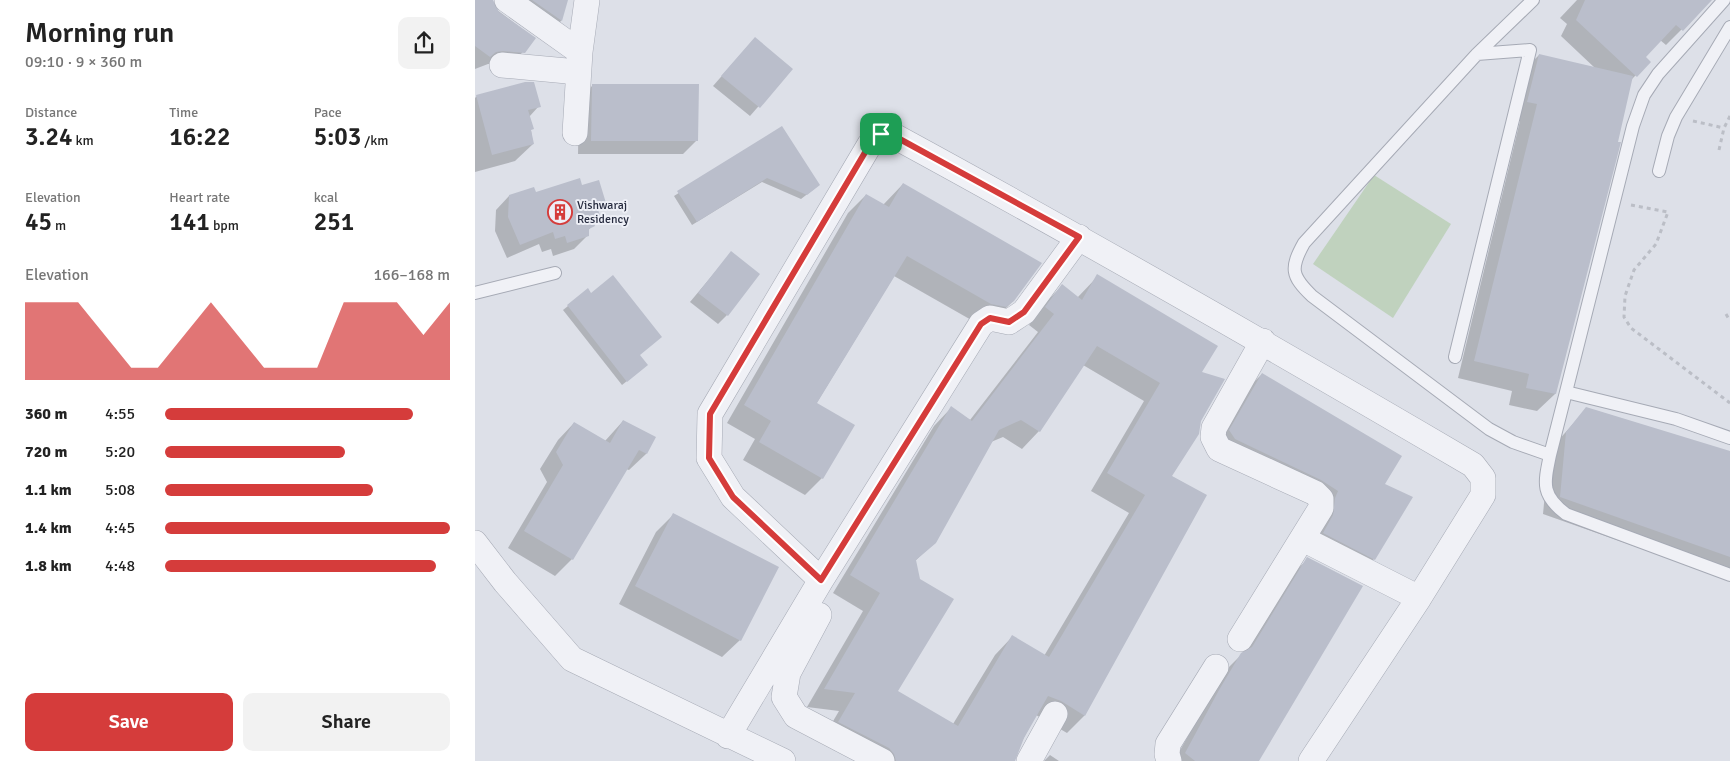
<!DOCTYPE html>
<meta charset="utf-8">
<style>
:root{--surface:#fff;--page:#f2f2f2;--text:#222;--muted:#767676;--accent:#d53c3b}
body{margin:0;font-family:Signika,sans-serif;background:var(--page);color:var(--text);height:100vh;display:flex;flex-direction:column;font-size:19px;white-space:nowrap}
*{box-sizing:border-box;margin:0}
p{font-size:16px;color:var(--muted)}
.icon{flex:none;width:28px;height:28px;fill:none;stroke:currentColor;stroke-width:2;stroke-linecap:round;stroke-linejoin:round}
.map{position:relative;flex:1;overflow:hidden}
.sheet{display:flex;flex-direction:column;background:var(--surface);width:475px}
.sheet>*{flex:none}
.pin{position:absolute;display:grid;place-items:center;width:42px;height:42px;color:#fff;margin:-21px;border-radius:10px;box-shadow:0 2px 8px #0006}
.round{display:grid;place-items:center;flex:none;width:52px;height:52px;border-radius:10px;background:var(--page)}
.overview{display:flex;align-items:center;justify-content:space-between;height:85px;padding:0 25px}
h1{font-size:28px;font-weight:600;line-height:38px}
.metrics{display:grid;grid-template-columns:repeat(3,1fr);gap:8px;height:85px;padding:5px 25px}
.metrics div{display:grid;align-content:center}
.metrics b{font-size:25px;font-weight:600}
.metrics small{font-size:14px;font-weight:400}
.metrics p{font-size:14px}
.chart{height:140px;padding:10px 25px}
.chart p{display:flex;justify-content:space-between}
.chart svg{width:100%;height:90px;margin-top:5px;fill:var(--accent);opacity:.7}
.primary-button{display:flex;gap:10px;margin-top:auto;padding:10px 25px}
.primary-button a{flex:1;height:58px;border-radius:10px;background:var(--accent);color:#fff;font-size:20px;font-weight:600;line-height:58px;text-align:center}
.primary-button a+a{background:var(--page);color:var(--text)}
ul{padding:0 25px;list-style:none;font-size:16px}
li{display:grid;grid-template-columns:80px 60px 1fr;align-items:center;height:38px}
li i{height:12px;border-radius:6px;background:var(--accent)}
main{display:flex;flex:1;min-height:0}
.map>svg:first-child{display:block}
.green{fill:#c0d2be}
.shadow{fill:#0003;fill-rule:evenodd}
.building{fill:#babecb;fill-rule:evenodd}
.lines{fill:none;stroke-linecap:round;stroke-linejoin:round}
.service-casing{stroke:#a6aab5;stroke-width:14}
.minor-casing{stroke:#a6aab5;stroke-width:26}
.path{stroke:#bbbec6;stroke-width:3;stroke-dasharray:4 4;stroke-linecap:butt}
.service{stroke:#f0f1f6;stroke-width:12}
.minor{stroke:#f0f1f6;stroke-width:25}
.route-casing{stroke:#fff;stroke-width:10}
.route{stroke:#d53c3b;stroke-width:6}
.labels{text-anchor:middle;stroke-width:4;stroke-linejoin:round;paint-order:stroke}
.poi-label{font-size:12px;fill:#262b3f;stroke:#edeff6;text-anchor:start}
</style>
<main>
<section class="sheet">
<div class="overview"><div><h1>Morning run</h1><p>09:10 · 9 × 360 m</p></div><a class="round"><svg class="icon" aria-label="share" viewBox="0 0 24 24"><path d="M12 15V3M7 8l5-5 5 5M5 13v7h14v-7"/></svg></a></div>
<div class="metrics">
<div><p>Distance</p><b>3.24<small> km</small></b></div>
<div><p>Time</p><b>16:22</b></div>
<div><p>Pace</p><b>5:03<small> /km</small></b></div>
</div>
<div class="metrics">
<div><p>Elevation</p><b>45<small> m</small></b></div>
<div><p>Heart rate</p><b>141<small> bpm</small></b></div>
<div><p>kcal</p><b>251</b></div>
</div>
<div class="chart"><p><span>Elevation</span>166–168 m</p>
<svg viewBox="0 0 160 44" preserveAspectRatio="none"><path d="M0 44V6L10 6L20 6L30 22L40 38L50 38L60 22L70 6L80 22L90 38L100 38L110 38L120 6L130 6L140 6L150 22L160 6V44z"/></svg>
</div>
<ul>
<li><b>360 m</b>4:55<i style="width:87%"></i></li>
<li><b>720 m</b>5:20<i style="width:63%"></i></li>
<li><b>1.1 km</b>5:08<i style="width:73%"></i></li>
<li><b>1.4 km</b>4:45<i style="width:100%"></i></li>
<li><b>1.8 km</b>4:48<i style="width:95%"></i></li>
</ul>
<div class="primary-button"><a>Save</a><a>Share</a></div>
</section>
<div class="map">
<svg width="1255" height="761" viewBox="0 0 1255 761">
<rect width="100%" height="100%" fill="#dde0e8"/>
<!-- green -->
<path class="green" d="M 899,175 L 976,224 L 918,318 L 838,264 Z"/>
<!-- shadow -->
<path class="shadow" d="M 0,0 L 17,0 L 18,7 L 59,38 L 36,66 L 13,64 L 0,69 Z
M 22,0 L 92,0 L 86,21 L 72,34 Z
M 1102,0 L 1236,0 L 1191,45 L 1185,40 L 1169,57 L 1174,62 L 1156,80 L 1080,394 L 1062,411 L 1034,405 L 1037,391 L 983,378 L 1045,121 L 1035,119 L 1046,73 L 1064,55 L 1121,69 L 1086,36 L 1092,24 L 1085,18 Z
M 280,38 L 316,69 L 275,116 L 238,86 Z
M 118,85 L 222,140 L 208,154 L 103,154 L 104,99 Z
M 2,96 L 64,106 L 54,117 L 58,144 L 40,161 L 0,172 L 0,98 Z
M 307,128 L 339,189 L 326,199 L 287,182 L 217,225 L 199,196 Z
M 428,184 L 538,301 L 520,319 L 498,321 L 419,276 L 341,404 L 347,478 L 330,495 L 268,460 L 280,439 L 252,423 L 373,213 L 391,195 L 408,205 Z
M 106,187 L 129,203 L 122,210 L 124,217 L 112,232 L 112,236 L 99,249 L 78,256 L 76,249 L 67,252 L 64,244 L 32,258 L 20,231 L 21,210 L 34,196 Z
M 256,253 L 252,315 L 243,324 L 215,302 Z
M 623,276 L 725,373 L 696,476 L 730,495 L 609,716 L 592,733 L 561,715 L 540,754 L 540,761 L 387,761 L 347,740 L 364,711 L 332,707 L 388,611 L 358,593 L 459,426 L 476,408 L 495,420 L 563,332 L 554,325 L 570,303 L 587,286 L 602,298 ZM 608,365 L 669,401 L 616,491 L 654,513 L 569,656 L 537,637 L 520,655 L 478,724 L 421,692 L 440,561 L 460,542 L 516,442 L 528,437 L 547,449 L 564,431 Z
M 113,290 L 163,355 L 167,369 L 147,385 L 88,310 Z
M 787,374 L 908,485 L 899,559 L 882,576 L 831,551 L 846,508 L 737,448 L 769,392 Z
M 1112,408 L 1255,452 L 1255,580 L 1068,514 L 1074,451 Z
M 148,421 L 179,437 L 171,454 L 154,470 L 151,469 L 97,559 L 80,576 L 33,548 L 72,482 L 65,469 L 83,440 L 99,423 L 130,441 Z
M 198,515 L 265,640 L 247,657 L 144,604 L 181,532 Z
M 833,559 L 782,761 L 699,761 L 749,672 L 767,654 L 815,576 Z
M 575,755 L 584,761 L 569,761 Z"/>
<!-- building -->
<path class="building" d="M 0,0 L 18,0 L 24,12 L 61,38 L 50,53 L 28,51 L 21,52 L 15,57 L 0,46 Z
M 57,0 L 93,0 L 87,21 Z
M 1110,0 L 1237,0 L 1208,31 L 1201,25 L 1171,57 L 1176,62 L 1162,77 L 1101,20 Z
M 280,37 L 318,69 L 285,108 L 246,76 Z
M 1064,54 L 1158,76 L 1143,142 L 1146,142 L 1081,394 L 1051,388 L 1054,374 L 999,361 L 1062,104 L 1052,102 Z
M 50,82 L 59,82 L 66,107 L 53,110 L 59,129 L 56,130 L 59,144 L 17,155 L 1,95 Z
M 117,84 L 224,84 L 223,141 L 116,141 Z
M 307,126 L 345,185 L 332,195 L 292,178 L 222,222 L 202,191 Z
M 105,178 L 107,185 L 124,180 L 131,203 L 122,207 L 126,218 L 118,221 L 120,226 L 114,229 L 114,236 L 92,243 L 90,236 L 80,239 L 78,232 L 45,245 L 33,217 L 34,195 L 59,187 L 61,192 Z
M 428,183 L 567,263 L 539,301 L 531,307 L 516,304 L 432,256 L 342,403 L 380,425 L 348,479 L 284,442 L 296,421 L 269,405 L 391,194 L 414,207 Z
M 256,251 L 285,274 L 253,316 L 223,293 Z
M 622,274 L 743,346 L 727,372 L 750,379 L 726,421 L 724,434 L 697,476 L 732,495 L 610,716 L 586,701 L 573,696 L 549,738 L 540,761 L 421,761 L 419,754 L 414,748 L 363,722 L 380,693 L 349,689 L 405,593 L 375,575 L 476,406 L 497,421 L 579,314 L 570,307 L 587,284 L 607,300 ZM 622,346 L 685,383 L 632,473 L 670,495 L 574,657 L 537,635 L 483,726 L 423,691 L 479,599 L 445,579 L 441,560 L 461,543 L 524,430 L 546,420 L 565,432 Z
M 138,275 L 187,337 L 165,355 L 173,365 L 152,382 L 92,305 L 113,288 L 116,293 Z
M 787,373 L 927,456 L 910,484 L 938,497 L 900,560 L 848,533 L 858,515 L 860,498 L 863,491 L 846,480 L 760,439 L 754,430 Z
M 1111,407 L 1255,451 L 1255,557 L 1085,497 L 1091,432 Z
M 148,420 L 181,437 L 172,454 L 164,450 L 98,560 L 49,531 L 88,465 L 81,452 L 99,422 L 135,443 Z
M 198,513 L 304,567 L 266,641 L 160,586 Z
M 832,557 L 888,586 L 784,761 L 720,761 L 710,753 L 744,690 L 766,653 L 777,647 Z"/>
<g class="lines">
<defs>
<path id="service" d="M 1058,0 L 1002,54 L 829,243 C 815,268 816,276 837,296 L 1014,429 L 1038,442 L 1075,455 C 1069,484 1066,495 1091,514 L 1255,575
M 1184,171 L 1193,136 L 1201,117 L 1255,27
M 0,293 L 80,273
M 980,357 L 1055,50 L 1002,54
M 1091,392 L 1158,126 L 1169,95 L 1183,74 L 1249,0
M 1075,455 L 1091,392 L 1201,419 L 1255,438"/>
<path id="minor" d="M 32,0 L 105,52
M 27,65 L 103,72
M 100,133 L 105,52 L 112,0
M 0,543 L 30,582 L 97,659 L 308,761
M 346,580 L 258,497 L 234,458 L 235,414 L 395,144 L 406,134 L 421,137 C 616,243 807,353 998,465 L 1008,478 L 1008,495 L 944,598 L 828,539
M 344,615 L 313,673 L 309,697 L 321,716 L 407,761
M 765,639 L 846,508 L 846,499 L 840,493 L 744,449 L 738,437 L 739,428 L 788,341
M 253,736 L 346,580 L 506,324 L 515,318 L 534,322 L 549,312 L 604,237
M 554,761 L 580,714
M 694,761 L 692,754 L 693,744 L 741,667
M 836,761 L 944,598"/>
</defs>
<!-- service casing -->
<use href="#service" class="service-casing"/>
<!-- minor casing -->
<use href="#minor" class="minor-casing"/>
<!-- path -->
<path class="path" d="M 1218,121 L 1249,128
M 1244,150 L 1249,128 L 1255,116
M 1156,205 L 1193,212 L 1181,244 L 1159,270 L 1150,296 L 1149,317 L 1156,328 L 1255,403
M 1251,314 L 1255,321"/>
<!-- service -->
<use href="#service" class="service"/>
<!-- minor -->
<use href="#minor" class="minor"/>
</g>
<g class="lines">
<defs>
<path id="route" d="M 406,134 L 421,137 L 604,237 L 549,312 L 534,322 L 515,318 L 506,324 L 346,580 L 258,497 L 234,458 L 235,414 L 395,144 Z"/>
</defs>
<!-- route casing -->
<use href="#route" class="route-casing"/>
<!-- route -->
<use href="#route" class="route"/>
</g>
<!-- icons -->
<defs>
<symbol id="building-ring" viewBox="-11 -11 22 22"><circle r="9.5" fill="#edeff6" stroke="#d53c3b" stroke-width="1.5"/><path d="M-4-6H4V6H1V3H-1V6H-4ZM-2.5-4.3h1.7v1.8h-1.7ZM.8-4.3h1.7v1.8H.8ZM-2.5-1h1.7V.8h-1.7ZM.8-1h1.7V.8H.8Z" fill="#d53c3b"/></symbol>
</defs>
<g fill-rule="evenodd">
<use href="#building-ring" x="71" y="198" width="28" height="28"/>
</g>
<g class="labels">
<!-- poi labels -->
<g class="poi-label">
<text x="102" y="209">Vishwaraj<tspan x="102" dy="14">Residency</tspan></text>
</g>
</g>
</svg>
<div class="pin" style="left:406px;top:134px;background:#1e9e55"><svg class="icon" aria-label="arrive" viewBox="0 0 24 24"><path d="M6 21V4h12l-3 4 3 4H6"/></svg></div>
</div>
</main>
